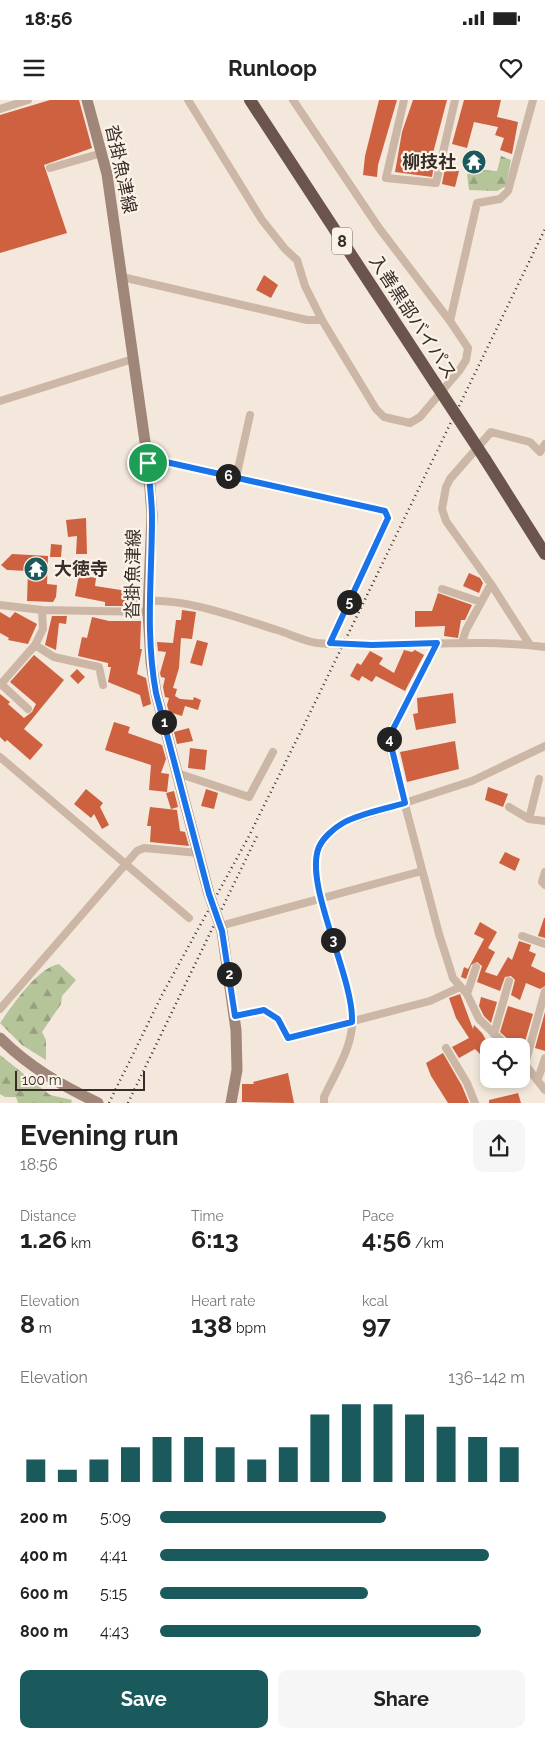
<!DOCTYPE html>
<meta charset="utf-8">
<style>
:root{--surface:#fff;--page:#f6f6f6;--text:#222;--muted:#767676;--accent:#1a595c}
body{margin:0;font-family:Raleway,"Noto Sans JP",sans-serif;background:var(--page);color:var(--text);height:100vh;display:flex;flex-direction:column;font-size:19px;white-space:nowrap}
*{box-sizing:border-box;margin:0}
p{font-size:16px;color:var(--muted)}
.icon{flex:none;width:28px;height:28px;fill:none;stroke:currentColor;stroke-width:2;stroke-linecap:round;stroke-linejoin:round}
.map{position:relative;height:1003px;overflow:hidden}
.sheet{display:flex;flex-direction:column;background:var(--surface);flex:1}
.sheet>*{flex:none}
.buttons{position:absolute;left:480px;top:938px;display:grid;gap:10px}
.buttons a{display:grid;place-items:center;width:50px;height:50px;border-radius:10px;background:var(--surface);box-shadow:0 2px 8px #0003;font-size:25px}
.scale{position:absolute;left:15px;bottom:12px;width:130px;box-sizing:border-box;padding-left:5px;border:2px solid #382d28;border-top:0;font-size:14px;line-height:18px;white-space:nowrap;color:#382d28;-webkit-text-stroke:4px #fbf2e8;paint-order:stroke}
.pin{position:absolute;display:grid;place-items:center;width:42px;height:42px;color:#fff;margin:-21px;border:2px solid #fff;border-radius:50%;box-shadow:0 1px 5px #0007}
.km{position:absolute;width:25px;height:25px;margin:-12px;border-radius:50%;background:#222;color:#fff;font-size:14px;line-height:25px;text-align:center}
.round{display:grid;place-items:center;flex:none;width:52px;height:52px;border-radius:10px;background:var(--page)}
.headline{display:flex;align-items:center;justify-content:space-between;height:85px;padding:0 20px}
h1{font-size:28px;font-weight:700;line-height:38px}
.metrics{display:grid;grid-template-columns:repeat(3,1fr);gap:8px;height:85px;padding:5px 20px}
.metrics div{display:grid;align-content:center}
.metrics b{font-size:25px;font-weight:700}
.metrics small{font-size:14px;font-weight:400}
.metrics p{font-size:14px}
.chart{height:140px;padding:10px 20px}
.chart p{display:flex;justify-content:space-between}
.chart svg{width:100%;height:90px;margin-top:5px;stroke:var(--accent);stroke-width:6}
.action{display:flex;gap:10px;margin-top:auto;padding:10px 20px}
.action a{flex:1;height:58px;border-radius:10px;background:var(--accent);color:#fff;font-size:20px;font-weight:700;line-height:58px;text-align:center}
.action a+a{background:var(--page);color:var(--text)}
ul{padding:0 20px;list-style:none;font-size:16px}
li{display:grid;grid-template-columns:80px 60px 1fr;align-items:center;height:38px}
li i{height:12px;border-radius:6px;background:var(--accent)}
.status{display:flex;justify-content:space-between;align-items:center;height:35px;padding:0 25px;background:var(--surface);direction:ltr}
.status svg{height:14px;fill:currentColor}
header{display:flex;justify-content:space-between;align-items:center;height:65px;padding:0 20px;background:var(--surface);font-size:22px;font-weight:700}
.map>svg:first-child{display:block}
.forest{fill:url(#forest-firs)}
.building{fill:#cd6140}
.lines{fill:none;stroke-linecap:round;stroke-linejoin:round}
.minor{stroke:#ccb7a6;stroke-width:8}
.secondary{stroke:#a08678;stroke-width:11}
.trunk{stroke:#6a544b;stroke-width:12}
.rail{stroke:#382d28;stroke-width:2.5;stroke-dasharray:1 4;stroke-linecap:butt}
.trunk-bridge{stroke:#6a544b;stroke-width:12}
.route-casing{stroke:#fff;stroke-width:10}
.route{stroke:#1a73e8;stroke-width:6}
.labels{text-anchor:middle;stroke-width:4.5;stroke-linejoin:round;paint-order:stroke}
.shield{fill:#fbf2e8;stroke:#726862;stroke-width:1}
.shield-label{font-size:16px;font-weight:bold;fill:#382d28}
.poi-label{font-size:18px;font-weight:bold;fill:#382d28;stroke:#fbf2e8;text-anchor:end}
.street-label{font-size:18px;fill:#382d28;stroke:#fbf2e8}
</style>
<div class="status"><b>18:56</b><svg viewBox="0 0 49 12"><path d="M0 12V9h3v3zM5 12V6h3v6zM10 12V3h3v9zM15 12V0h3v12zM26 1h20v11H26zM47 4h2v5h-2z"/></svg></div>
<header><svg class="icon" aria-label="menu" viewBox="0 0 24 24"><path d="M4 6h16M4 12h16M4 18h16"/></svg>Runloop<svg class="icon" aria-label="heart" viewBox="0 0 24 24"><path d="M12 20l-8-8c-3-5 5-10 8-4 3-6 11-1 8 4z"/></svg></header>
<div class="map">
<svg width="545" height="1003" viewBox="0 0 545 1003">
<defs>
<pattern id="forest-firs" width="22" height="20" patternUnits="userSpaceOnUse" patternTransform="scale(1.25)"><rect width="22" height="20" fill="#b6c49a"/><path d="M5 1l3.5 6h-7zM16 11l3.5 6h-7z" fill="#95a07e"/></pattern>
</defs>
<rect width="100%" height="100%" fill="#f3e8db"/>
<!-- forest -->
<path class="forest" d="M 501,56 L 511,60 L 506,86 L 497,91 L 469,90 L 467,74 L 482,70 L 497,71 Z
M 59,864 L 76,880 L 62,896 L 61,904 L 42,932 L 46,940 L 46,960 L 22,945 L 0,923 C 13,905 37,868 59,864 Z
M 0,955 L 50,995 L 72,1000 L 71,1003 L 18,1003 L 16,997 L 5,997 L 0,994 Z"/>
<!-- building -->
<path class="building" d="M 50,0 L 79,0 L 92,48 L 44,65 L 67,133 L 0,153 L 0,15 Z
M 379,0 L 397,0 L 378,65 L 377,77 L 363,75 L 365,56 Z
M 413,0 L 447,0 L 433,53 L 436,54 L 432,77 L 395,72 L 402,32 Z
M 464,0 L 501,0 L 497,17 L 518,22 L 512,54 L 500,50 L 504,38 L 495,35 L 498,27 L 474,22 L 467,48 L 452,44 Z
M 468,57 L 480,58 L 479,65 L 468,65 Z
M 445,68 L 459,71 L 455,87 L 442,84 Z
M 264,175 L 278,185 L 271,198 L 256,190 Z
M 86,418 L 87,454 L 76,454 L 77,436 L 68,437 L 66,420 Z
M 51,444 L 62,445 L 61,457 L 50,457 Z
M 12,454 L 48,456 L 47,484 L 57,485 L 56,497 L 53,502 L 27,501 L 28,471 L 7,470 L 1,465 Z
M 131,471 L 142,471 L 142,480 L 131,480 Z
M 469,473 L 480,478 L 483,483 L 479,493 L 463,486 Z
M 79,475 L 96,478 L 95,486 L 134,492 L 133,498 L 141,499 L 139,505 L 128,504 L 128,506 L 105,506 L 105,502 L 75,496 Z
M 438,493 L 472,505 L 465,520 L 461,520 L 458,538 L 444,536 L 445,526 L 415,527 L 415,511 L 432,511 Z
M 182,510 L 196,512 L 192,539 L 181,538 L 179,568 L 173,588 L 177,589 L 175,596 L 180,599 L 193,600 L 194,597 L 201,600 L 198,610 L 185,606 L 182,616 L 169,612 L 167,605 L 169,598 L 165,597 L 163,587 L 165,578 L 161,577 L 160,573 L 166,552 L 158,551 L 157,542 L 173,543 L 176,520 L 181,520 Z
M 0,512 L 10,518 L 15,512 L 37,524 L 28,544 L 8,540 L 9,538 L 0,533 Z
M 52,516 L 67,516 L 66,524 L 59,523 L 56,550 L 45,545 Z
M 92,517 L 109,521 L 141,521 L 140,549 L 142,549 L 137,574 L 146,578 L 151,604 L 143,607 L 140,595 L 108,582 L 111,567 L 108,567 L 108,563 L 78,556 L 82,537 L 87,538 Z
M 197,540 L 208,543 L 202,566 L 190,563 Z
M 404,550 L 412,552 L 415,550 L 424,555 L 405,591 L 376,576 L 372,582 L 362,576 L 359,581 L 350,576 L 357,563 L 361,565 L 370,551 L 383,558 L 379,564 L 394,573 Z
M 34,555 L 64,580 L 24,629 L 43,645 L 30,660 L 7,640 L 5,642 L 0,637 L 0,594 L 10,602 L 8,604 L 24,618 L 32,612 L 36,604 L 10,582 Z
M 77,569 L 85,577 L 78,584 L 70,576 Z
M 453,593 L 456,623 L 416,630 L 413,614 L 418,613 L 417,598 Z
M 114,622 L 130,627 L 128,633 L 162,645 L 166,659 L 161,673 L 169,674 L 167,692 L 149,690 L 151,665 L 105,650 Z
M 189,628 L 193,641 L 177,644 L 174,632 Z
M 455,641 L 459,669 L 407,682 L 400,652 Z
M 190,648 L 207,650 L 205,670 L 188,668 Z
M 488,687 L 508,694 L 503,707 L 485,700 Z
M 86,689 L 103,703 L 100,707 L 109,725 L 102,729 L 94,714 L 91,718 L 74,704 Z
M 206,689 L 218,693 L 214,709 L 201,706 Z
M 174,691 L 178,707 L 171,709 L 166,693 Z
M 150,707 L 177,710 L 180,731 L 185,732 L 189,746 L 150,742 L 151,726 L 147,726 Z
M 505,752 L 520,759 L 515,771 L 499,763 Z
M 544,818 L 545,818 L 545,838 L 538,836 Z
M 480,822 L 497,832 L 488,848 L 495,852 L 485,872 L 497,876 L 508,857 L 512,860 L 519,841 L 531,845 L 529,851 L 536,854 L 531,866 L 545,873 L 545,886 L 540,889 L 526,883 L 520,900 L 511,895 L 515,880 L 511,876 L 505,877 L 500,891 L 477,882 L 482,866 L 477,862 L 471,865 L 466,879 L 461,877 L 464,867 L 468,869 L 484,839 L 474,834 Z
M 460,894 L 473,929 L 474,925 L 482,933 L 489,945 L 489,963 L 475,949 L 459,958 L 452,947 L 469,938 L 456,918 L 449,898 Z
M 481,897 L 497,902 L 491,923 L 484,916 L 479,906 Z
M 508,906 L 533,914 L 524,945 L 510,941 L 500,932 Z
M 545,912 L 545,951 L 535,948 Z
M 443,953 L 462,986 L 469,1003 L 448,1003 L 431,976 L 426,963 Z
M 288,973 L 294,1003 L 242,1002 L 242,984 L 254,984 L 253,982 Z
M 502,979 L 519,979 L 510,987 Z
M 518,993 L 521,1003 L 489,1003 L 489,1000 Z"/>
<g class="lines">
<!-- minor -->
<path class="minor" d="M 188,0 L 262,120 L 285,149 L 297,160 L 305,186 L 322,220 L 376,309 L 384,317 L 410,323 L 420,317 L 459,271 L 466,260 L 468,248 L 450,221 L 477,103 L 500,99 L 508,91 L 533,0
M 293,0 L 379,128 L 450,221
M 404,0 L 386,78 L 436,83 L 455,0
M 0,9 L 28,0
M 50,68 L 102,53
M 122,177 L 307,220 L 322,220
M 0,301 L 133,259
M 148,363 L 166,362 L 385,411 L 388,418 L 330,543
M 236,378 L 250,315
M 491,484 L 530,545
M 442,489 L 481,502
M 148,501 C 189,499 238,518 277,530 C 290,534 304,541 317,543 C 393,550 469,537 545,547
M 0,505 L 42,510 L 148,512
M 462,542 L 466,530 L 491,484 L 446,421 L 442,409 L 446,387 L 450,379 L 491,332 L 530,342 L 540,352 L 545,344
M 437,543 L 390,632 L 389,644 L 439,834 L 453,878 L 467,894 L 479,919 L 507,946
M 35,545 L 54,557 L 99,567 L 103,585
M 1,584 L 28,609
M 0,585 L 35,545 L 43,529 L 42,510
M 0,657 L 189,818
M 177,673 L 249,697 L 273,652
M 509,707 L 529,719 L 545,721
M 529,719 L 539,679
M 545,772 L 542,782 L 545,785
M 220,826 L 422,771
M 522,836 L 545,844
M 467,894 L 476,867
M 0,909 L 137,751 L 144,748 L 199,753
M 235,916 L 265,910 L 278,919 L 288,938 L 430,901 L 460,887
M 494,934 L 509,881
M 446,948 L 467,983 L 475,1003
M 523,962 L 545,990
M 525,964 L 545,891
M 538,979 L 545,958
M 324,1003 L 324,997 C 336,971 355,944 352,914 C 349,874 304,780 319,747 C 323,736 334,729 343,723 L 472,681 L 545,646"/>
<!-- secondary -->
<path class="secondary" d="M 87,0 L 107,74 L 148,363 L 152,415 L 148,512 L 151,562 L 156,593 L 209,794 L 222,831 L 236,930 L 237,970 L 231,1003
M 0,938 C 29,967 61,985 98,1003"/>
<!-- trunk -->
<path class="trunk" d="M 250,0 L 435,283
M 485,359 L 545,454"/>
<!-- rail -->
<path class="rail" d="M 109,1003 L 163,893 L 248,738 L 303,627 L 545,129
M 128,1003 L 257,736"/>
<!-- trunk-bridge -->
<path class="trunk-bridge" d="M 435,283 L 485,359"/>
</g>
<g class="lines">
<defs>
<path id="route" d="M 166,362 L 385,411 L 388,418 L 330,543 L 372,545 L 437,543 L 389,637 L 405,703 C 385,709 361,713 343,723 C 334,728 323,738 319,747 C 303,784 354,877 352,922 L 288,938 L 278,919 L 264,910 L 235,916 L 222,831 L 209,794 L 156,593 C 145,533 152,477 152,417 C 152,399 149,381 148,363 Z"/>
</defs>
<!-- route casing -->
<use href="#route" class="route-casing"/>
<!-- route -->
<use href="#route" class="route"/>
</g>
<!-- icons -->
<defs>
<symbol id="temple-disc" viewBox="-11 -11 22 22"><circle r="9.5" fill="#1a595c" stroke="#fbf2e8"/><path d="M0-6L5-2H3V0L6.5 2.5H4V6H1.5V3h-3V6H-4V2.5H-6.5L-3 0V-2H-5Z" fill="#fff"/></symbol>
</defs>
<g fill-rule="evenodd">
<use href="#temple-disc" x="460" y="48" width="28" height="28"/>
<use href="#temple-disc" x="22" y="455" width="28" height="28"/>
</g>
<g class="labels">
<!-- shield labels -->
<rect class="shield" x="332" y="127.5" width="20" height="27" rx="4"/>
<g class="shield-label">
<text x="342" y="147">8</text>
</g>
<!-- poi labels -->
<g class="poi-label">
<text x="456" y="68">柳技社</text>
<text x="54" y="475" text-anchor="start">大徳寺</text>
</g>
<!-- street labels -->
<g class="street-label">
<text transform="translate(121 69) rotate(78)" y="6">沓掛魚津線</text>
<text transform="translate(413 217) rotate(57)" y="6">入善黒部バイパス</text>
<text transform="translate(133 474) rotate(-89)" y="6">沓掛魚津線</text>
</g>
</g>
</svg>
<div class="buttons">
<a><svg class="icon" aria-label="locate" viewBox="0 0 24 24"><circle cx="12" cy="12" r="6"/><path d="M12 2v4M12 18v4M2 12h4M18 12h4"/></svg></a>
</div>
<div class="scale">100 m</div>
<div class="pin" style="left:148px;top:363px;background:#1e9e55"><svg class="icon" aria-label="arrive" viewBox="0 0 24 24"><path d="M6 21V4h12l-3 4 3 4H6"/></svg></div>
<b class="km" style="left:164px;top:622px">1</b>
<b class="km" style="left:229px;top:874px">2</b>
<b class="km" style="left:333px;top:840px">3</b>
<b class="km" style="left:389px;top:639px">4</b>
<b class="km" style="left:349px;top:502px">5</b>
<b class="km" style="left:228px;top:376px">6</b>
</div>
<section class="sheet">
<div class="headline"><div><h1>Evening run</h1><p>18:56</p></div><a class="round"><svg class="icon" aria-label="share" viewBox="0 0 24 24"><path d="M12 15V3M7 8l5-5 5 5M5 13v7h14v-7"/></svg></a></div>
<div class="metrics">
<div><p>Distance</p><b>1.26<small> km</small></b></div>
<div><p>Time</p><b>6:13</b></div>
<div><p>Pace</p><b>4:56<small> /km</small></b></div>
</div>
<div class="metrics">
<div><p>Elevation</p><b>8<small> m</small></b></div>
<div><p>Heart rate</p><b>138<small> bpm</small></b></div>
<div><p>kcal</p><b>97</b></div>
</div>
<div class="chart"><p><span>Elevation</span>136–142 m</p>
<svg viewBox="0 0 160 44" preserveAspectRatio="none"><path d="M5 44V33M15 44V38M25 44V33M35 44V27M45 44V22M55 44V22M65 44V27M75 44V33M85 44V27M95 44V11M105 44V6M115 44V6M125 44V11M135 44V17M145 44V22M155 44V27"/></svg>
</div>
<ul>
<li><b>200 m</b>5:09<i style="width:62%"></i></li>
<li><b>400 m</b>4:41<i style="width:90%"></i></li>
<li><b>600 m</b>5:15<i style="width:57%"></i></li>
<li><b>800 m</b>4:43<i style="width:88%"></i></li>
</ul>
<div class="action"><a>Save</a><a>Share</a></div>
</section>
